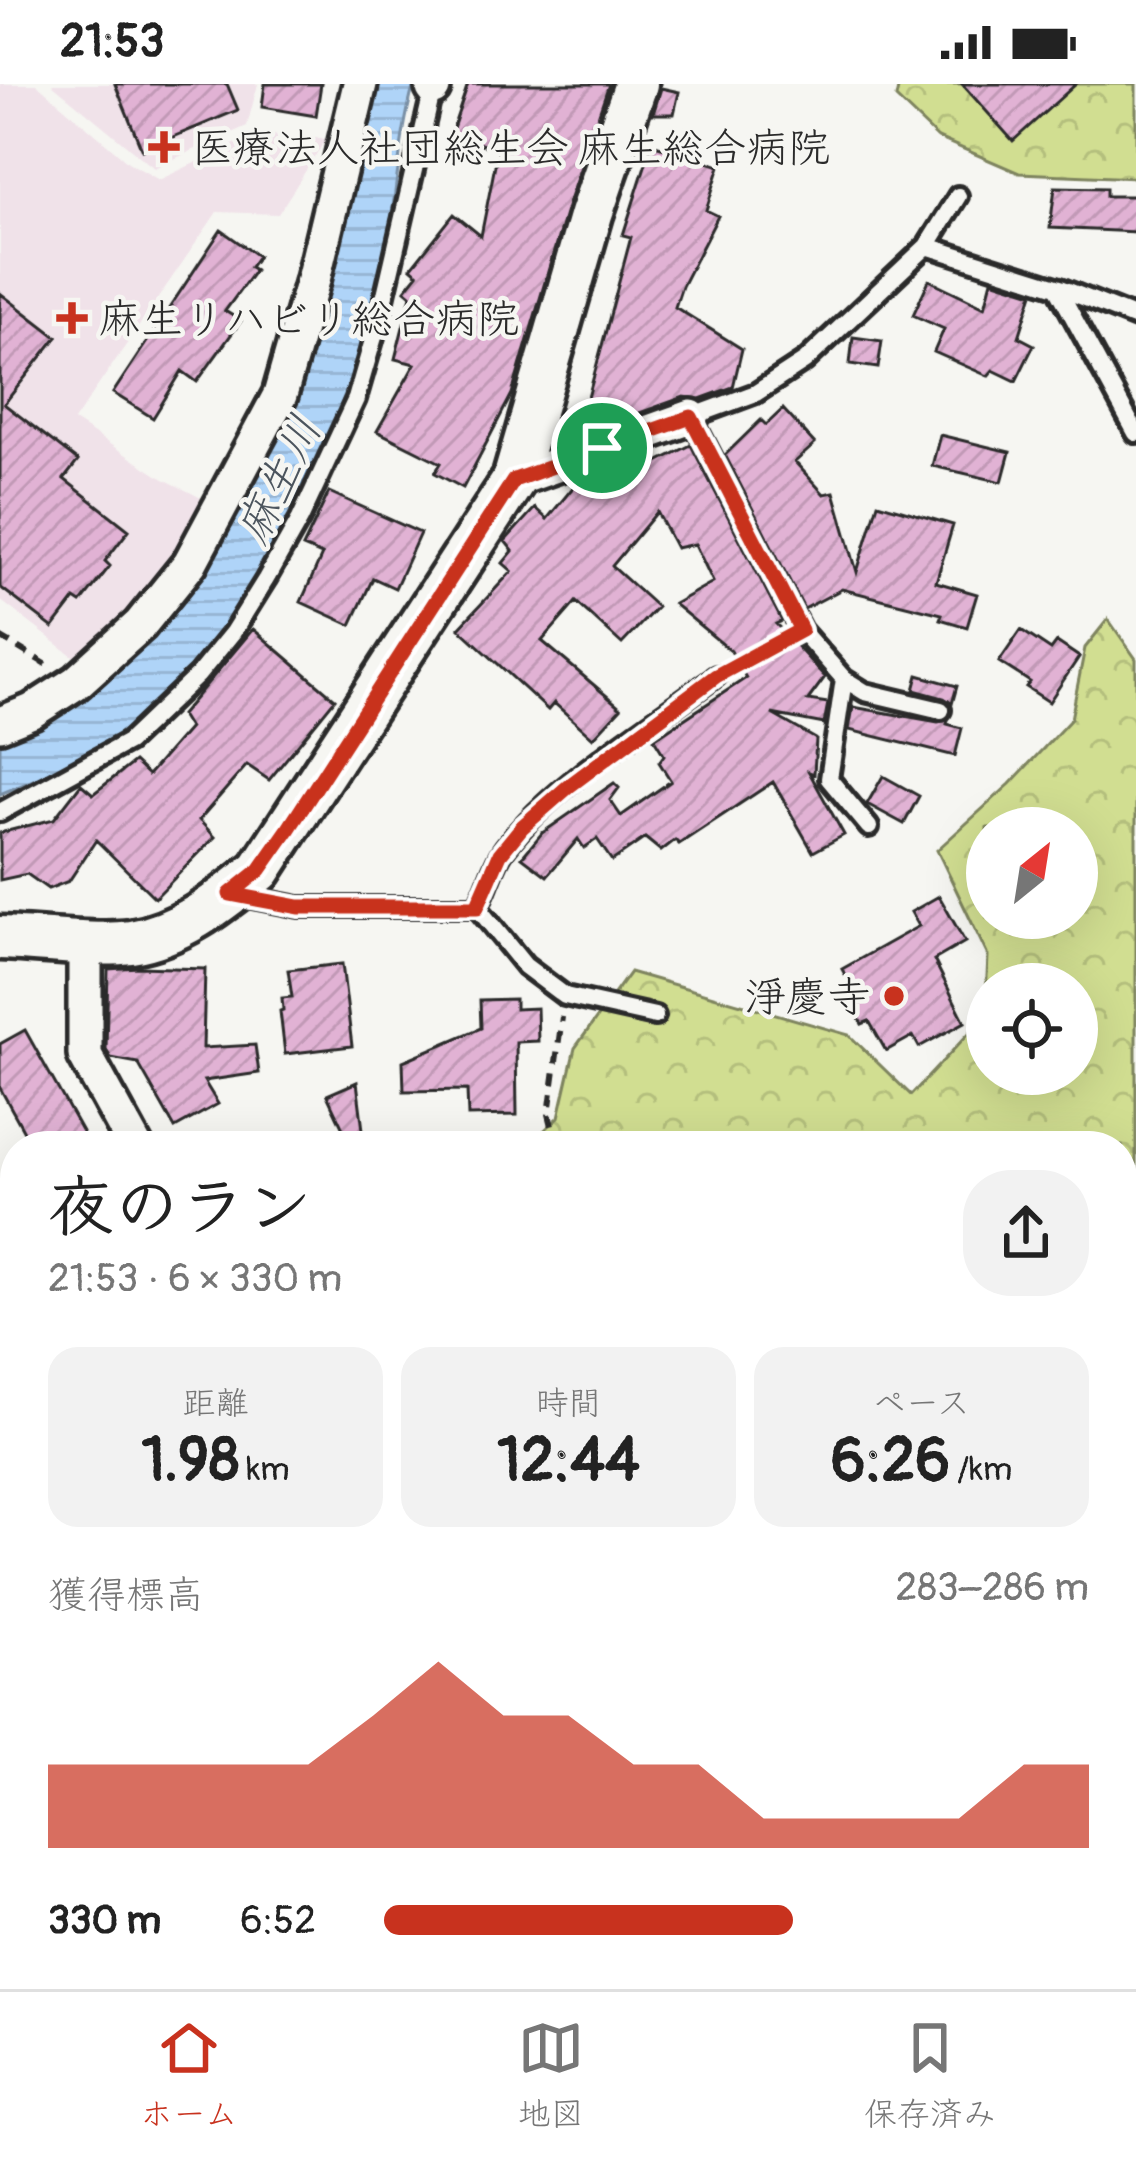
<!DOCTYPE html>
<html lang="ja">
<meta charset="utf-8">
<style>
:root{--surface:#fff;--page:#f2f2f2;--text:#222;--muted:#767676;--line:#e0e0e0;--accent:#c8321e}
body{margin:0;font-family:Pangolin,"Klee One",sans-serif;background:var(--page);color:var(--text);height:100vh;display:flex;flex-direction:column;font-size:45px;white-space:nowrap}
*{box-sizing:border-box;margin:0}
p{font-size:39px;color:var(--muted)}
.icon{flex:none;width:66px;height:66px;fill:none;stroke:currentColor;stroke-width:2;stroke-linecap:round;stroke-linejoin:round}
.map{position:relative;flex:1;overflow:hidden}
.side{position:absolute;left:0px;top:1047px;width:1137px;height:858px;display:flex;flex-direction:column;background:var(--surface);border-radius:48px 48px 0 0;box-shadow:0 12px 48px #0002}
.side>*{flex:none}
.needle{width:78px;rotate:30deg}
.tools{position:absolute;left:966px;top:723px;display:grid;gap:24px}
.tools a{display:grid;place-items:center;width:132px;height:132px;border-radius:50%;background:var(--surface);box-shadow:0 12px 48px #0002;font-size:60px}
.pin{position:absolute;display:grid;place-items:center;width:102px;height:102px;color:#fff;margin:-51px;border:6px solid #fff;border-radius:50%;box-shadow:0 3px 12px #0007}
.round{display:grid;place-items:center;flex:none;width:126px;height:126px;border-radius:48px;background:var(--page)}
.headline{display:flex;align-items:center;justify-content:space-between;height:204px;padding:0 48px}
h1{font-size:66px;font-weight:800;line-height:90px}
.figures{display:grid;grid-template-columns:repeat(3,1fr);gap:18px;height:204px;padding:12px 48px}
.figures div{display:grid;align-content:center;border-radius:30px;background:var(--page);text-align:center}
.figures b{font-size:60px;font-weight:800}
.figures small{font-size:33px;font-weight:400}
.figures p{font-size:33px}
.chart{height:336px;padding:24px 48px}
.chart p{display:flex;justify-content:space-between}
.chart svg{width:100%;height:216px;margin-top:12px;fill:var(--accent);opacity:.7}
ul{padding:0 48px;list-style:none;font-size:39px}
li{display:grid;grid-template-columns:192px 144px 1fr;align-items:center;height:90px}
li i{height:30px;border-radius:15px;background:var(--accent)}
.status{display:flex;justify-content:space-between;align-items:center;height:84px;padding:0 60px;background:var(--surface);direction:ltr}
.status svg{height:33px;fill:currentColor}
.tabs{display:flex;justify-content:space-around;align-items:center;height:168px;border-top:3px solid var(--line);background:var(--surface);font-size:33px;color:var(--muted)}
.tabs a{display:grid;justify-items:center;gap:6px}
.tabs .current{color:var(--accent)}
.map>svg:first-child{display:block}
.built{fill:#f0e2e9}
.forest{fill:url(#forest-crowns);stroke:#7e845e;stroke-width:3;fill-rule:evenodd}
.water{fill:url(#water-rules);stroke:#7a90a6;stroke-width:3}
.building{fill:url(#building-hatch);stroke:#2b2b2b;stroke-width:3}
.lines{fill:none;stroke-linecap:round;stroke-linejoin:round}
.service-casing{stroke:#2b2b2b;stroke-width:26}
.minor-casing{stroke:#2b2b2b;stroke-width:42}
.tertiary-casing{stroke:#2b2b2b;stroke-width:51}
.path{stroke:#2b2b2b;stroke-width:6;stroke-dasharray:12 9;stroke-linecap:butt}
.service{stroke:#f6f6f2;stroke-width:16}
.minor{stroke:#f6f6f2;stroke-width:33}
.tertiary{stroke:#f6f6f2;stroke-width:42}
.route-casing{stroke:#fff;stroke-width:24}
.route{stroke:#c8321e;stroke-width:15}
.poi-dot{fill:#c8321e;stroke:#f6f6f2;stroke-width:4.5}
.labels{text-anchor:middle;stroke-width:9;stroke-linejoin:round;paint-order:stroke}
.poi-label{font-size:42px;fill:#2b2b2b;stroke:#f6f6f2;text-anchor:start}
.water-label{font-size:45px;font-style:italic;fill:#4c555e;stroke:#f6f6f2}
</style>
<div class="status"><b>21:53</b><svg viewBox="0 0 49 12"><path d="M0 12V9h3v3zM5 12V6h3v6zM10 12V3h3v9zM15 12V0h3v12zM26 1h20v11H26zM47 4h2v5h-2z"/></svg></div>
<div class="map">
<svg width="1136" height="1905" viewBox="0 0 1136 1905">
<defs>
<pattern id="forest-crowns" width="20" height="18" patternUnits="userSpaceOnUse" patternTransform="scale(3)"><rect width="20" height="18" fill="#d1de91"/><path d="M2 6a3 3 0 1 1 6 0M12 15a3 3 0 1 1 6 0" fill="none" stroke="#b4bf7d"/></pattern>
<pattern id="water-rules" width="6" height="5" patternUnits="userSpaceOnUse" patternTransform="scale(3)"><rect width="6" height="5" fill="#afd4f8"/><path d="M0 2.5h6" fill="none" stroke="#97b6d5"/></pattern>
<pattern id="building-hatch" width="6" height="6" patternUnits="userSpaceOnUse" patternTransform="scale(3)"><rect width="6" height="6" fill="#e1b2d4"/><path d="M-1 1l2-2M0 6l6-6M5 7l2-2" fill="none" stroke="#c199b6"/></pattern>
</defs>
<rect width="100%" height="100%" fill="#f6f6f2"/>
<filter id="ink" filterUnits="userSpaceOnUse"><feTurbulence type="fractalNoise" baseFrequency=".00833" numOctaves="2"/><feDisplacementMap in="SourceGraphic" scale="24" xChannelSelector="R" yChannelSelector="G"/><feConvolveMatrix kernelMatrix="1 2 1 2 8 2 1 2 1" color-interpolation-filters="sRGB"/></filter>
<g filter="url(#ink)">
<!-- built -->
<path class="built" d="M 0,0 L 37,0 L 128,78 L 159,96 L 258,49 L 326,55 L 278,130 L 217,128 L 74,337 L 162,394 L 211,419 L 186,465 L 90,585 L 0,516 Z
M 52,0 L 258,0 L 247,42 L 154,84 Z"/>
<!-- forest -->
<path class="forest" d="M 899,0 L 1136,0 L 1136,94 L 1019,89 L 938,54 L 896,14 Z
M 1108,535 L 1136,575 L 1136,1905 L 376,1905 L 432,1890 L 1122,1890 L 1122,1062 L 527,1062 L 559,1033 L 575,964 L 630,888 L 849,951 L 911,1011 L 985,932 L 988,872 L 937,766 L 1010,700 L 1071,635 L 1085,564 ZM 987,744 L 1077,744 L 1077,834 L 987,834 ZM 987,900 L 1077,900 L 1077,990 L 987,990 Z"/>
<!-- water -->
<path class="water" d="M 377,0 L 414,0 C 399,54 397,107 387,161 C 361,301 283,480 190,588 C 141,644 69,683 0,710 L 0,660 L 86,611 L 155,547 L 332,159 L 368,43 Z"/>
<!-- building -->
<path class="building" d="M 115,0 L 227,0 L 238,26 L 142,66 Z
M 265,0 L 321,0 L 316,32 L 262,23 Z
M 468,0 L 609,0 L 567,123 L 512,310 L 463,404 L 435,389 L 441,379 L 377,347 L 415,280 L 395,275 L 411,211 L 405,206 L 418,190 L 411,184 L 454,130 L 481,152 L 498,66 L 451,50 Z
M 962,0 L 1076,0 L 1013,57 Z
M 661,4 L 679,8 L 674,30 L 653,30 Z
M 652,60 L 720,82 L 706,126 L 718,132 L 682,202 L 675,223 L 742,265 L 733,303 L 700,315 L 684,313 L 578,351 L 631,153 L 623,151 Z
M 1055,103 L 1106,104 L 1106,112 L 1136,112 L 1136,148 L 1050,144 Z
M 221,146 L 258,172 L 250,183 L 255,186 L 225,227 L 241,237 L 197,298 L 182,287 L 153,334 L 113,309 Z
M 929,196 L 985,223 L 992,196 L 1033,209 L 1019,253 L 1034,261 L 1016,297 L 993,286 L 988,292 L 934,268 L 944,245 L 913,231 Z
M 0,209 L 57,253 L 4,320 L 78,377 L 64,395 L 129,446 L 105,477 L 110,482 L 81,519 L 75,515 L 53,544 L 0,503 Z
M 853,253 L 882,257 L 878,284 L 850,280 Z
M 783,325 L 815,360 L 795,378 L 824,410 L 834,408 L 857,488 L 878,419 L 953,441 L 936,498 L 977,510 L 967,543 L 940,535 L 942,530 L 842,505 L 804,525 L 725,371 L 761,336 L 766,341 Z
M 940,351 L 1010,368 L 1002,398 L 932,382 Z
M 691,361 L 782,537 L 776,540 L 825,593 L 808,616 L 828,619 L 824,640 L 772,630 L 816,655 L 814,690 L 809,688 L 844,751 L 813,768 L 773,698 L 679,760 L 675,756 L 661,767 L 645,754 L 612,777 L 597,755 L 584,764 L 578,755 L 547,792 L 522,773 L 542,749 L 614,699 L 619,704 L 610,716 L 621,732 L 671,697 L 659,678 L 664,671 L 654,655 L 746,594 L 731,567 L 674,520 L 713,498 L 695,460 L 676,464 L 657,428 L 612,482 L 657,523 L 622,560 L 576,518 L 542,557 L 621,624 L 593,654 L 554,619 L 548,626 L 459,544 L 512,487 L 503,479 L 513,467 L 505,457 L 535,424 L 547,435 L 580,395 L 606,386 L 620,397 Z
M 329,408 L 420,449 L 395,504 L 373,494 L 351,541 L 301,518 L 322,471 L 303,463 Z
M 253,545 L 335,615 L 269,696 L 247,681 L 199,736 L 215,753 L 155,814 L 96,756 L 69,797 L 48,805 L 27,790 L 0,796 L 0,749 L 54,735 L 81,700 L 93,710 L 134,678 L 148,691 L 189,644 L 181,631 Z
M 1021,546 L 1051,566 L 1057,558 L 1079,573 L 1049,618 L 1026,603 L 1030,598 L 999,578 Z
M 918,591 L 957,602 L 952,620 L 944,614 L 914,606 Z
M 853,623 L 938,638 L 948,636 L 947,640 L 962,644 L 955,672 L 849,646 Z
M 883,692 L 919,712 L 904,740 L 867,720 Z
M 939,812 L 965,858 L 934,876 L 965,938 L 919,963 L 913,952 L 886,967 L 869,937 L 862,940 L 849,917 L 857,912 L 842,885 L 919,842 L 911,828 Z
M 342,880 L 352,962 L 285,970 L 280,927 L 283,926 L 282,914 L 292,913 L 288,886 Z
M 138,883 L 205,885 L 203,964 L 255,961 L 259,989 L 204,997 L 218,1020 L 175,1044 L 138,979 L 111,974 L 106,966 L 108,885 Z
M 515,915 L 515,925 L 537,924 L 538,957 L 516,958 L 517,1031 L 468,1032 L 467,1006 L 404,1007 L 403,977 L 481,944 L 480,916 Z
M 25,946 L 90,1062 L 32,1062 L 0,1004 L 0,960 Z
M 357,998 L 365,1062 L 351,1062 L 327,1011 Z"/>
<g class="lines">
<defs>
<path id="service" d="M 927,162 L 1063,205 L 1136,234
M 1058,205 L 1136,349
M 844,595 L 829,695 L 869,743
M 941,626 L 865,608 L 844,595 L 801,546 L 691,333 L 756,309 L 805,277 L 927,162 L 958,112
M 0,728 L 128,658 L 198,591 L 233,548 L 266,495 L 300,435 L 356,315 L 380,232 L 433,4
M 237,811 L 299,823 L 477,823 L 525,882 L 565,912 L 655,932
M 477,823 C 488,805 492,781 505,764 C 554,699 650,641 716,592"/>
<path id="minor" d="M 433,4 L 433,0
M 514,396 L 691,333
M 0,640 L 32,627 L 77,598 L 140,541 L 190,479 L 280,311 L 313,196 L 360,0
M 85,856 L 85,971 L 135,1062
M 0,1372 L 15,1375
M 0,1641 L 15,1638"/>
<path id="tertiary" d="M 0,854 C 36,855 98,863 131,858 C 182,850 221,817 260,786 L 514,396 L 591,130 L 636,0"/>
</defs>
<!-- service casing -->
<use href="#service" class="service-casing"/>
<!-- minor casing -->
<use href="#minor" class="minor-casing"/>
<!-- tertiary casing -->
<use href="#tertiary" class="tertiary-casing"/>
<!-- path -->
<path class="path" d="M 0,553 L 49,582
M 735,581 L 781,556
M 557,1062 L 549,1030 L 562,933
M 1122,1127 L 1136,1126
M 1122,1843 L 1136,1845"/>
<!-- service -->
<use href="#service" class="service"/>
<!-- minor -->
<use href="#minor" class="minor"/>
<!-- tertiary -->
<use href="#tertiary" class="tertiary"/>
</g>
</g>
<g class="lines" filter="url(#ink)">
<defs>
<path id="route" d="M 691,333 L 801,546 L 716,592 L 569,702 L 522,743 L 500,770 L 477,823 L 299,823 L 230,810 L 260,786 L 288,746 L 514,396 Z"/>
</defs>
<!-- route casing -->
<use href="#route" class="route-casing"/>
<!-- route -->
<use href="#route" class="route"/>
</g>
<!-- markers -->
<g class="poi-dot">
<path d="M158 45h12v12h12v12h-12v12h-12v-12h-12v-12h12z"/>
<path d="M66 216h12v12h12v12h-12v12h-12v-12h-12v-12h12z"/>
<circle cx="894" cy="912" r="12"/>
</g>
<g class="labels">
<!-- poi labels -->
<g class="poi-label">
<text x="191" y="78">医療法人社団総生会 麻生総合病院</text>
<text x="99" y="249">麻生リハビリ総合病院</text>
<text x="870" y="927" text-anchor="end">淨慶寺</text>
</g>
<!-- water labels -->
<g class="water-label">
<text transform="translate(278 395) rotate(-64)" y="16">麻生川</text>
</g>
</g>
</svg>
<div class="tools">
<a><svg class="needle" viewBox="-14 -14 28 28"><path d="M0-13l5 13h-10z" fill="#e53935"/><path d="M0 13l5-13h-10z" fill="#767676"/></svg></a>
<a><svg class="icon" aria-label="locate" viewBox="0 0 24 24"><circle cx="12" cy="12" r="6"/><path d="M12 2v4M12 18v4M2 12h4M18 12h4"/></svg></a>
</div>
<div class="pin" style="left:602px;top:364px;background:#1e9e55"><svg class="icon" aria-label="arrive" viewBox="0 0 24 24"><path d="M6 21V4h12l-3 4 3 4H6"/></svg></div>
<section class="side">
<div class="headline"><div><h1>夜のラン</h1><p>21:53 · 6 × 330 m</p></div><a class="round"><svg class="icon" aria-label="share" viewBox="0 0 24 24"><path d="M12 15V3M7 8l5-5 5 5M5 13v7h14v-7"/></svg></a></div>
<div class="figures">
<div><p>距離</p><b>1.98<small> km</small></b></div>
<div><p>時間</p><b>12:44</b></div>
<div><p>ペース</p><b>6:26<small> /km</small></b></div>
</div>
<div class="chart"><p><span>獲得標高</span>283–286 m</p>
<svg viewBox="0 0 160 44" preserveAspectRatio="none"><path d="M0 44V27L10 27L20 27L30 27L40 27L50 17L60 6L70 17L80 17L90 27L100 27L110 38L120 38L130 38L140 38L150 27L160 27V44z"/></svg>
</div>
<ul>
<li><b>330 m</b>6:52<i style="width:58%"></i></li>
</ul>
</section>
</div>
<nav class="tabs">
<a class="current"><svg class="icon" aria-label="home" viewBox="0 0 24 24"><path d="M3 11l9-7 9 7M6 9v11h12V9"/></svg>ホーム</a>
<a><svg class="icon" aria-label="map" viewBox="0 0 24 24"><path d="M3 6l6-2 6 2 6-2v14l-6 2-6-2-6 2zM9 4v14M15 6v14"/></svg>地図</a>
<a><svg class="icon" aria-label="saved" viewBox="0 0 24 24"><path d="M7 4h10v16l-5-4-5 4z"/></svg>保存済み</a>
</nav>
